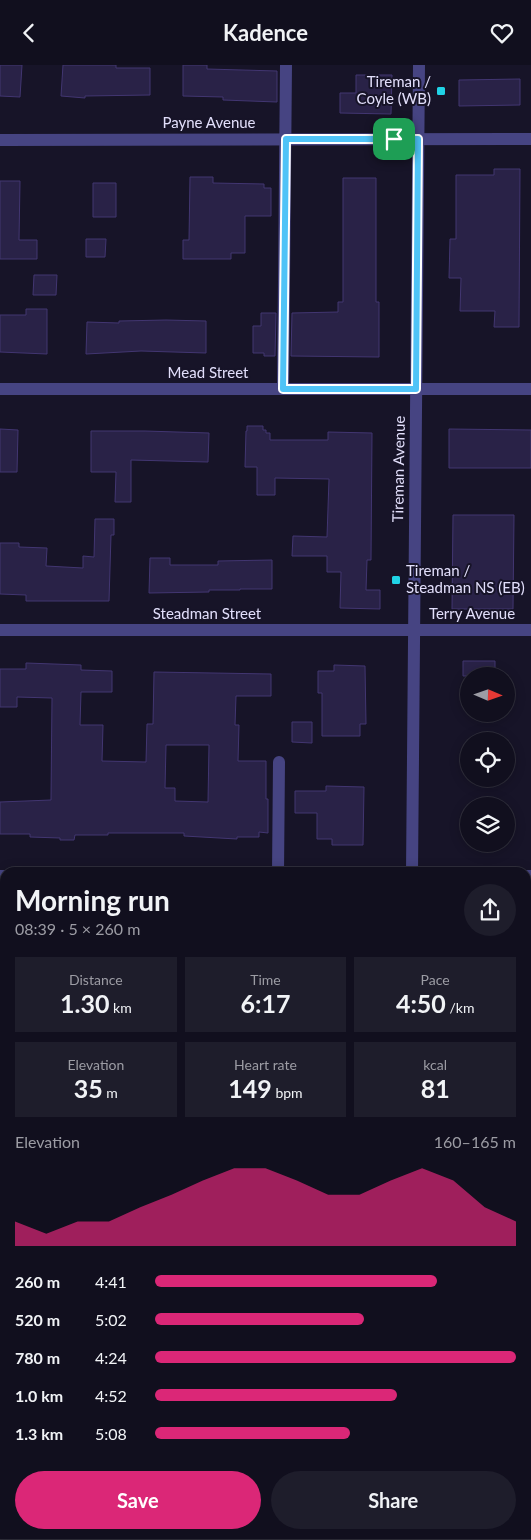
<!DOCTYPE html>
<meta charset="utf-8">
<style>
:root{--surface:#110f1e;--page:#1e1d2b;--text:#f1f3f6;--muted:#9c9ca4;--line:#302f3c;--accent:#db2777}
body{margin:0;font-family:Lato,sans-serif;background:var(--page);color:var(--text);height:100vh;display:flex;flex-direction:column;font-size:19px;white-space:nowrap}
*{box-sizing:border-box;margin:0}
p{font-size:16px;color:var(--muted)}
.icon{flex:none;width:28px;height:28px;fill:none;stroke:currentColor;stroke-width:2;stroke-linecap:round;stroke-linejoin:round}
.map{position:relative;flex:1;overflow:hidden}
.side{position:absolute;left:0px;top:802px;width:531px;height:672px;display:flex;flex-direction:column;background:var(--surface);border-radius:15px 15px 0 0;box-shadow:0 2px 12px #0003,0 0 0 1px var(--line)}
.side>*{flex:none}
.needle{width:32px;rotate:92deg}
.buttons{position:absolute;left:460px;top:602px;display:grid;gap:10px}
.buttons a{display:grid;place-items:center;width:55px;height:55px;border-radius:50%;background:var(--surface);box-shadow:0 2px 12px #0003,0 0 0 1px var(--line);font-size:25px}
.pin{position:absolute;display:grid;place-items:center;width:42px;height:42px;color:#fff;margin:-21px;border-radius:10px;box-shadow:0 2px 8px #0006}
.round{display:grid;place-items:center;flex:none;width:52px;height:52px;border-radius:26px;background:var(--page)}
.head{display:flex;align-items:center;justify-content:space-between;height:85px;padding:0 15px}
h1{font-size:28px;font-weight:700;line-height:38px}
.figures{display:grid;grid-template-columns:repeat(3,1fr);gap:8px;height:85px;padding:5px 15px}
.figures div{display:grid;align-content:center;border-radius:0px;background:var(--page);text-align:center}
.figures b{font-size:25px;font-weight:700}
.figures small{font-size:14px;font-weight:400}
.figures p{font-size:14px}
.chart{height:140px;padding:10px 15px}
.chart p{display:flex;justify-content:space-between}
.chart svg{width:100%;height:90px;margin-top:5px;fill:var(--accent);opacity:.7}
.action{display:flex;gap:10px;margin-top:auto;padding:10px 15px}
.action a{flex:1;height:58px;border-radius:30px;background:var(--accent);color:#fff;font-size:20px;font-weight:700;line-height:58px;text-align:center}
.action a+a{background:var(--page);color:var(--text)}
ul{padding:0 15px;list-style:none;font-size:16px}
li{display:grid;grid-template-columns:80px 60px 1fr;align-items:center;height:38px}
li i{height:12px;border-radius:6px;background:var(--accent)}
header{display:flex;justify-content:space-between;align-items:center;height:65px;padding:0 15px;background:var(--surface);font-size:22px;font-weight:700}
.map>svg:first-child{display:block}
.building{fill:#292247;stroke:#423671;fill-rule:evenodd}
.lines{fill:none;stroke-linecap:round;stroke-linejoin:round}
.minor{stroke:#464482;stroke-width:12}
.route-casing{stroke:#fff;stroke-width:10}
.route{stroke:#4fc3f7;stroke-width:6}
.poi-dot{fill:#20d3e6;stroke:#171428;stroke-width:2}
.labels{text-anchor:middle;stroke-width:4;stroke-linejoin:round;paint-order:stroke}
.poi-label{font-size:15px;fill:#e2dffb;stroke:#171428;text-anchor:end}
.street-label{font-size:15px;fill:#e2dffb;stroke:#171428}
</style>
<header><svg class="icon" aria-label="back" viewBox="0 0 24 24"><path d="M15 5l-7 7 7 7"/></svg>Kadence<svg class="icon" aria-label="heart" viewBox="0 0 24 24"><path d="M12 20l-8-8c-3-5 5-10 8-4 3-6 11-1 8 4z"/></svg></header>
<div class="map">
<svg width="531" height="1475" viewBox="0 0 531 1475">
<rect width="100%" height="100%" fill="#171428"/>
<!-- building -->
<path class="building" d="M 0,0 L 22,0 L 20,32 L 0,31 Z
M 63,0 L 116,0 L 116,3 L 150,3 L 150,30 L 85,31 L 85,33 L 61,31 Z
M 183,0 L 207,0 L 207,4 L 277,6 L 277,37 L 223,35 L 223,32 L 183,31 Z
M 356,10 L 392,10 L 391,49 L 340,48 L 340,28 L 356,28 Z
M 520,14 L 520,40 L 459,41 L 459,15 Z
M 494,104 L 520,104 L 519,262 L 494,262 L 495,246 L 460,246 L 461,213 L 449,213 L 450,174 L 456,174 L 456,110 L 494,110 Z
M 190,112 L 213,112 L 213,118 L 264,119 L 264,123 L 271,123 L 271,151 L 245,151 L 245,188 L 231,188 L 231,194 L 183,194 L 183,175 L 189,175 Z
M 343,113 L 376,113 L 376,237 L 379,237 L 379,292 L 291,291 L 292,248 L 338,247 L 338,237 L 343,237 Z
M 0,116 L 20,116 L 19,175 L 37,175 L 37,194 L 0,194 Z
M 93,118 L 116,118 L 116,152 L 93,152 Z
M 86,174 L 106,174 L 105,192 L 86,192 Z
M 34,210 L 57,210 L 56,230 L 33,230 Z
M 26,244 L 47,244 L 47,289 L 0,287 L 0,250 L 26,250 Z
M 261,248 L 276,248 L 275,291 L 264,291 L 264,288 L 253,288 L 253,261 L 261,261 Z
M 166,255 L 206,256 L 206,288 L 141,286 L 86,289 L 87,257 L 119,258 L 119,256 Z
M 247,361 L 263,361 L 263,365 L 266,365 L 266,368 L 270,368 L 270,375 L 328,375 L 328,367 L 372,368 L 371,495 L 367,495 L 366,525 L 380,525 L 380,544 L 340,543 L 341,507 L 327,507 L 327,491 L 292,491 L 293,471 L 327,472 L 329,414 L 275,413 L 275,430 L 257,430 L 257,402 L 245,402 L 246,366 L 247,366 Z
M 0,364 L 18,365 L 17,407 L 0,407 Z
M 449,364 L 531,365 L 531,403 L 449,403 Z
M 91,366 L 145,366 L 209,368 L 208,397 L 131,395 L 131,437 L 115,437 L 116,407 L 91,407 Z
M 453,450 L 514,450 L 513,544 L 452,544 Z
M 95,454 L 114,454 L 114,470 L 111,470 L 109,536 L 26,536 L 26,530 L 0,529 L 0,478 L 19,478 L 19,482 L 47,483 L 46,501 L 83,503 L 83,491 L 94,492 Z
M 150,493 L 170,493 L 170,500 L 218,500 L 218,496 L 272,495 L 272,524 L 240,524 L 240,525 L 209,525 L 209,527 L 149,528 Z
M 463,596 L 495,596 L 495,611 L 463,611 Z
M 26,598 L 81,600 L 81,605 L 112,606 L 112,627 L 81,627 L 80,660 L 103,660 L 102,696 L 146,697 L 147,659 L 153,659 L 154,607 L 271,609 L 271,631 L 236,631 L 235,660 L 239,660 L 238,696 L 266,696 L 266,734 L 268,734 L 268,768 L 259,767 L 259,772 L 237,772 L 237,774 L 184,771 L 184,768 L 108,768 L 108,770 L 75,770 L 74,775 L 60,775 L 60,773 L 30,772 L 30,769 L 0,769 L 0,737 L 51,735 L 52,633 L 17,632 L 17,642 L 0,642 L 0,604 L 26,604 ZM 166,680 L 209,680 L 208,737 L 175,736 L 175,723 L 165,723 Z
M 334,600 L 365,601 L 366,659 L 360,659 L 360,671 L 322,671 L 322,628 L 318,628 L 318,606 L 334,606 Z
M 292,657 L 312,657 L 312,678 L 292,677 Z
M 326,721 L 364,722 L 363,780 L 332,780 L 332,774 L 317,774 L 317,748 L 295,748 L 295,726 L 326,726 Z"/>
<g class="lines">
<!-- minor -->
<path class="minor" d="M 0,75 L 531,74
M 0,324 L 531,324
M 283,324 L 286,0
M 0,565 L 531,565
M 278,808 L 279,697
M 412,808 L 419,0
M 0,811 L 5,811
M 526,811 L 531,811
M 526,1087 L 531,1087
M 0,1088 L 5,1088
M 526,1181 L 531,1181
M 526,1208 L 531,1208
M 526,1233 L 531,1233
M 526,1305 L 531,1310
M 526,1334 L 531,1334
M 0,1373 L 5,1373
M 526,1373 L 531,1373
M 276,1475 L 276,1470
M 407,1475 L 407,1470"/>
</g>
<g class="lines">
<defs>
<path id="route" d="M 286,74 L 418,74 L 416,324 L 283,324 Z"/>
</defs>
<!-- route casing -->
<use href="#route" class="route-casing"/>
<!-- route -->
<use href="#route" class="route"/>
</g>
<!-- markers -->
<g class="poi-dot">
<rect x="436" y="21" width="10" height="10" rx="2.5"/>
<rect x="391" y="510" width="10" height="10" rx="2.5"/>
</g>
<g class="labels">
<!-- poi labels -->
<g class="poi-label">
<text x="431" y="22">Tireman /<tspan x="431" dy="17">Coyle (WB)</tspan></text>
<text x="406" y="511" text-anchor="start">Tireman /<tspan x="406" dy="17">Steadman NS (EB)</tspan></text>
</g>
<!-- street labels -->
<g class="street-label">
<text x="209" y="63">Payne Avenue</text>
<text x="208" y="313">Mead Street</text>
<text transform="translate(399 404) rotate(-89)" y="5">Tireman Avenue</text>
<text x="207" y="554">Steadman Street</text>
<text x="472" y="554">Terry Avenue</text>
</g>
</g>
</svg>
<div class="buttons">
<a><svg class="needle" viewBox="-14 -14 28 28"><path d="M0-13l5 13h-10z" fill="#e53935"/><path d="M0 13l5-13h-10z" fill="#9c9ca4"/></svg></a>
<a><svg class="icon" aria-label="locate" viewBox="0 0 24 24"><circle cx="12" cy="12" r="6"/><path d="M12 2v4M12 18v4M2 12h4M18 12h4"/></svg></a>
<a><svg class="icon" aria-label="layers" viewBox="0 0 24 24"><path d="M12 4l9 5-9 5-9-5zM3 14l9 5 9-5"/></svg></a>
</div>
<div class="pin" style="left:394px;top:74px;background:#1e9e55"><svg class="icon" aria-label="arrive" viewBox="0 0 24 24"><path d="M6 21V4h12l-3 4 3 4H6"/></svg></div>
<section class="side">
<div class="head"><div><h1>Morning run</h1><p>08:39 · 5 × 260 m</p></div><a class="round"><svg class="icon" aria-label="share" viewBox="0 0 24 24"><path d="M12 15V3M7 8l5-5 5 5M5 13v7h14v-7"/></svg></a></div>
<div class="figures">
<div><p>Distance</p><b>1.30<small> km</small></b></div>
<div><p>Time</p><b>6:17</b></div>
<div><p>Pace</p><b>4:50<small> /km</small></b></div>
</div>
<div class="figures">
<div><p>Elevation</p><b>35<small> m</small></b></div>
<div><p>Heart rate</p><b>149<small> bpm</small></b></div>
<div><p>kcal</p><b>81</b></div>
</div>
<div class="chart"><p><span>Elevation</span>160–165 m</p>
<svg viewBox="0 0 160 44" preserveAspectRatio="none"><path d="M0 44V32L10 38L20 32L30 32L40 25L50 19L60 12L70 6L80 6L90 12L100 19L110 19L120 12L130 6L140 12L150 25L160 32V44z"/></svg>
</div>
<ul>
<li><b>260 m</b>4:41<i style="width:78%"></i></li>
<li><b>520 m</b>5:02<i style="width:58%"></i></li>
<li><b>780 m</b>4:24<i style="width:100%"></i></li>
<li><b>1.0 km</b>4:52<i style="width:67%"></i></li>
<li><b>1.3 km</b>5:08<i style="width:54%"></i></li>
</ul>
<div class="action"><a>Save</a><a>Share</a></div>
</section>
</div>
